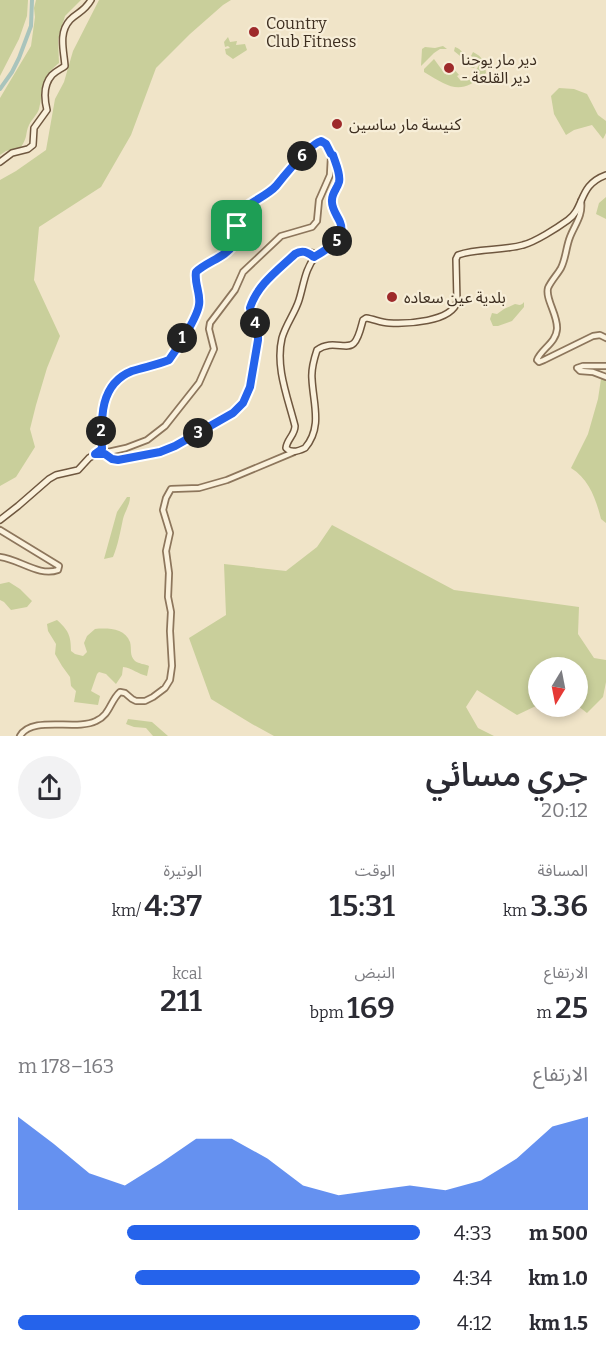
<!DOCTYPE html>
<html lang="ar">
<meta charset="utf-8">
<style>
:root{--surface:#fff;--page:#f2f2f3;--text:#2b2b33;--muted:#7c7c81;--accent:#2563eb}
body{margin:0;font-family:Bitter,"Noto Sans Arabic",serif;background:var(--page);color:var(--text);direction:rtl;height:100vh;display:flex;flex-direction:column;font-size:22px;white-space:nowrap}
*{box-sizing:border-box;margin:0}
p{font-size:20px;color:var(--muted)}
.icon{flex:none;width:33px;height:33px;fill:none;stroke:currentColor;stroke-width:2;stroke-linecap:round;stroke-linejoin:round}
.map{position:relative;height:736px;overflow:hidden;direction:ltr}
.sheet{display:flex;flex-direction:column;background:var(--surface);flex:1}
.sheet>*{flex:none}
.needle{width:39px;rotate:190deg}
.buttons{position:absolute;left:528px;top:657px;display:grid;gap:12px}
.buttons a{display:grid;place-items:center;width:60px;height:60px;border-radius:50%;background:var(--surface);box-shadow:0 3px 9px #0003;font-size:30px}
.pin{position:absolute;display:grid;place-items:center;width:51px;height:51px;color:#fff;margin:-26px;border-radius:12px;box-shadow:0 3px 9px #0006}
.km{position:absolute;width:30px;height:30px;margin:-15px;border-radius:50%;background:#222;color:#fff;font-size:16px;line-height:30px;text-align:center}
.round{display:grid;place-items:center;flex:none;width:63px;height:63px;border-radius:32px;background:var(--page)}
.head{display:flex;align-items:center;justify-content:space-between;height:102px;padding:0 18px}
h1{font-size:33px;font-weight:600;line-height:45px}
.figures{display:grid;grid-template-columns:repeat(3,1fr);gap:9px;height:102px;padding:6px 18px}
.figures div{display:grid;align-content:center}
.figures b{font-size:30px;font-weight:600}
.figures small{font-size:16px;font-weight:400}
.figures p{font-size:16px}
.chart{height:168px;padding:12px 18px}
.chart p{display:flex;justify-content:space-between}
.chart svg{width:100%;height:108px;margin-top:6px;fill:var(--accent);opacity:.7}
ul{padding:0 18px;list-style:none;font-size:20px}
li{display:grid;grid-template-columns:96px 72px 1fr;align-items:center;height:45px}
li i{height:15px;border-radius:8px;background:var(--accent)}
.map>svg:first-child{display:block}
.green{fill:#c9cf9b}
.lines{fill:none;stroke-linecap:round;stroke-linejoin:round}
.river{stroke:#a9c4bc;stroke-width:4}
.tertiary-casing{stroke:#8d765c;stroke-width:8}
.secondary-casing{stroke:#6f573f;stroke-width:8}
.tertiary{stroke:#faf1dc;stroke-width:4.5}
.secondary{stroke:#faf1dc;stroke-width:5}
.route-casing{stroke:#fff;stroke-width:12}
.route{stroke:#2563eb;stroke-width:8}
.poi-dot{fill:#9e2a2b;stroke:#f7eed8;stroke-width:2}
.labels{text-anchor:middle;stroke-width:4.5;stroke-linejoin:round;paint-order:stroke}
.poi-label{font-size:16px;fill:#3d2e20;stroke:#f7eed8;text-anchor:start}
</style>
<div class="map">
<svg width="606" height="736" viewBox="0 0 606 736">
<rect width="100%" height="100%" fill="#f0e4c8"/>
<!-- green -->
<path class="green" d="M 0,0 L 28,0 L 27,16 L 19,39 L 0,76 Z
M 36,0 L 81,0 L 65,16 L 58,40 L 59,63 C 38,80 45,87 39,109 C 37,115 32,119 29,125 C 25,134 28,137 21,147 L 6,151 L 0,155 L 0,98 L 31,46 L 35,17 L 34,8 Z
M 99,0 L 231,0 L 223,5 L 190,34 L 156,68 L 131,135 L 101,187 L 39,227 L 34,280 L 60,336 L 47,368 L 36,405 L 30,429 L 35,447 L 16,477 L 0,486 L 0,180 L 16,171 L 46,150 L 55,99 L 64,82 L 73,51 Z
M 228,37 L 230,42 L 237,41 L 236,45 L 245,44 L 247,50 L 233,59 L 226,54 L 225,49 L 230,48 L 228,46 L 225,47 L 224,42 Z
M 443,46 L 447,49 L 440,49 L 434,53 L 421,66 L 422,49 L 425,47 L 435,48 Z
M 455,47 C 462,49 464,56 470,60 L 473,57 L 471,56 L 473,52 C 483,57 485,62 486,73 C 460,96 451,88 424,72 L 424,69 L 434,59 L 445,74 L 451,69 L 454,69 L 459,75 L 457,76 L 461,81 L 464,78 L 470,80 L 479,65 L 476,65 L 474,68 L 471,68 L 465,60 L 454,51 Z
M 559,88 L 574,89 L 587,94 L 598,115 L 606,121 L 606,133 L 603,139 L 592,125 L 574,130 L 566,135 L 554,114 L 551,96 Z
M 606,197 L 606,219 L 596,214 L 599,203 Z
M 524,302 L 524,307 L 512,321 L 498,326 L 493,326 L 490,319 L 492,313 L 497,314 L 504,309 L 515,304 C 519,305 521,306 524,302 Z
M 601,379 L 606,380 L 606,523 L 601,519 C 596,499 589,479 571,468 L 588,434 L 598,399 Z
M 127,497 L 130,497 C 130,505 125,511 123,519 C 120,533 118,545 113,557 L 104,559 L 117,512 Z
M 332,525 L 454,590 L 579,607 L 578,634 L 594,658 L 606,660 L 606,682 L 603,697 L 587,713 L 578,706 L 578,668 L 538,668 L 538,705 L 517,715 L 477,690 L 466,707 L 478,728 L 494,736 L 274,736 L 252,724 L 211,699 L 189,638 L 226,615 L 224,564 L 286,571 L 317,547 Z
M 9,582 L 20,589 L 32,601 L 27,607 L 11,610 L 4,602 L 0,600 L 0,584 Z
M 57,620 C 68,630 71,635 71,651 L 75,654 L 83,656 L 87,652 L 84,643 L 87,636 L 95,629 C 107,628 125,628 130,642 C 132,649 129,655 135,661 C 139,664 145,664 149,666 L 147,676 C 138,674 132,668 123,667 L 122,675 L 116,684 L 106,674 L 99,672 L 97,674 L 91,691 L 100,696 L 98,705 L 74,702 L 76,691 L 71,686 L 70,677 L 62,666 L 55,654 L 56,644 L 48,631 L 47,624 Z
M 128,719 L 152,722 L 168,736 L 153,736 L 146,728 L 134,727 L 126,724 Z"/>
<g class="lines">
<!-- river -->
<path class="river" d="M 0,89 L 12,72 L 19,58 L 31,26 L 32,0"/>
<defs>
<path id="tertiary" d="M 581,201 C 583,216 575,224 570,237 C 566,247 566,258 561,268 C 557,275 551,281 548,288 C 545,299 558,315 557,329 C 556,343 541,349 537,360 L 539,362 L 544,360 L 593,336 L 600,335 L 606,338
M 316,256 C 327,251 346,239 341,225 C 338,216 330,208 332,198 C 333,193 336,189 338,184 C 341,176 336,164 333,156
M 606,366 L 583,366 L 577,368 L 580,371 L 593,372 L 606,377
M 102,449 C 101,419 98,384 133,371 C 145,367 157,365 169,360 C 177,349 198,315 199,303 C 200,294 191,280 196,272 C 202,262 222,257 231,248 C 241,238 232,220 242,210 C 250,203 261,199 269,192 C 274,188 277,183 281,178 C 292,165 305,155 316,142 C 324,140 329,147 331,154
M 108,452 L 126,448 L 147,440 L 165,426 L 199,383 L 214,349 L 209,329 L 210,323 L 235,290 L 243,272 L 281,236 L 312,227 L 317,221 L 319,200 L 330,175 L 331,156
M 0,530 L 59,566 L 58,570 C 39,577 19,559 0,557
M 20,736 C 32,715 76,731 96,721 C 110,715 110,701 120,692 L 125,693 L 132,699 L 136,701 L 145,701 L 153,697 L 165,688 L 170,680 L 172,666 L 170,631 L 171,612 L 168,597 L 169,573 L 166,551 L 170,533 L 163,510 L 166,498 L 171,489 L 199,488 L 227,480 L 294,452"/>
<path id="secondary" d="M 0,162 L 12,153 L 28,149 L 33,145 L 34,128 L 47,110 C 44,98 43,85 52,75 C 56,71 61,69 65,66 C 64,51 58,33 70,20 C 78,12 84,12 91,0
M 105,455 L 112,459 L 118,460 L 165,451 L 187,440 L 227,416 L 240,406 L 246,397 L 250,387 L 258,340 L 258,331 L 251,311 L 252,304 L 265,282 L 295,254 L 303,251 L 313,253 L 316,256 C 305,268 304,284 299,300 C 295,313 286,324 282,338 C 275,367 288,398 295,426 C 295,435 287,439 286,448 C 291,454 299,451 305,448 C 323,427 313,403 312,379 C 311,369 314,359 317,350 C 332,339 347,351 354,343 C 359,338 361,327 363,320 L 366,318 C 374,319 381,323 389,323 C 407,324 451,322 457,302 L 456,259 L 458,255 C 478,248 502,251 523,245 C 535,242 557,228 568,220 C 585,208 578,185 606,175
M 0,520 L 18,506 L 49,479 L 56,475 L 78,470 L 89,458 L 102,450"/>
</defs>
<!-- tertiary casing -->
<use href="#tertiary" class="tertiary-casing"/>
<!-- secondary casing -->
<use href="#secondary" class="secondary-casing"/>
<!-- tertiary -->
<use href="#tertiary" class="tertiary"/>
<!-- secondary -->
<use href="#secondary" class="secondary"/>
</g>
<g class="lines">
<defs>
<path id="route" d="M 321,141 L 326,144 L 331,154 L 333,155 C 335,162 341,174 339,182 C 337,189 332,193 332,200 C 331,208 337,215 340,222 C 347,239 326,250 314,257 C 308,253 303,249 295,254 C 278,270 257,285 250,308 L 258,331 L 258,340 L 250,387 L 243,403 L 233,413 L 175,446 L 160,452 L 118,460 L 112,459 L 105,454 L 95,454 L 102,449 C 101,420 99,384 132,371 C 144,367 157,365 169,360 C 177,349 197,318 199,305 C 201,294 194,283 196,272 C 206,262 226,257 233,245 C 240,236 234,223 240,214 C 246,203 266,197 276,186 C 284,176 310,144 321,141 Z"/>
</defs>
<!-- route casing -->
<use href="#route" class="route-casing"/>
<!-- route -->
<use href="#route" class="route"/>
</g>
<!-- markers -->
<g class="poi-dot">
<circle cx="254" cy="32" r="6"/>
<circle cx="449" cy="68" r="6"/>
<circle cx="337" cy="124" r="6"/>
<circle cx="392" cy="297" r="6"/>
</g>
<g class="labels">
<!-- poi labels -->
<g class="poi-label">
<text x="266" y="29">Country<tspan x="266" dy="18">Club Fitness</tspan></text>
<text x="461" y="65">دير مار يوحنا<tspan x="461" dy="18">- دير القلعة</tspan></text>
<text x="349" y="130">كنيسة مار ساسين</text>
<text x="404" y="303">بلدية عين سعاده</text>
</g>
</g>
</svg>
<div class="buttons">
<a><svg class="needle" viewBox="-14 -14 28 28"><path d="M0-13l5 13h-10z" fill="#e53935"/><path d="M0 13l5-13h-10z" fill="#7c7c81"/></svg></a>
</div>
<div class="pin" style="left:237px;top:226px;background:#1e9e55"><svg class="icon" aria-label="arrive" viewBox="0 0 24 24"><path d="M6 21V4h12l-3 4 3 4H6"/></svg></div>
<b class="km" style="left:182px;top:338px">1</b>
<b class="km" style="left:101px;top:431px">2</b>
<b class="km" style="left:198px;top:433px">3</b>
<b class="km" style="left:255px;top:323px">4</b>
<b class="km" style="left:337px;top:241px">5</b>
<b class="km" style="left:302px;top:156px">6</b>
</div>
<section class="sheet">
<div class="head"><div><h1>جري مسائي</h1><p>20:12</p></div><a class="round"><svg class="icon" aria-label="share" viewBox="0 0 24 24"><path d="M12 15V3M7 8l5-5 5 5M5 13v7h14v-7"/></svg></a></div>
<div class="figures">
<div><p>المسافة</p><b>3.36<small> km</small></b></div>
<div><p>الوقت</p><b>15:31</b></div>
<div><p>الوتيرة</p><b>4:37<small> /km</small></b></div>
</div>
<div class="figures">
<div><p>الارتفاع</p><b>25<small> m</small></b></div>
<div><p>النبض</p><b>169<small> bpm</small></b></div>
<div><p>kcal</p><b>211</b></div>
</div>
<div class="chart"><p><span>الارتفاع</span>163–178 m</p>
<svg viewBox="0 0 160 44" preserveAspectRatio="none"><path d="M0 44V6L10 17L20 29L30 34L40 25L50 15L60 15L70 23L80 34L90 38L100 36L110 34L120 36L130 32L140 23L150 10L160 6V44z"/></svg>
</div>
<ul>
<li><b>500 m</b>4:33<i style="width:73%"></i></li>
<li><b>1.0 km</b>4:34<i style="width:71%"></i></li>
<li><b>1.5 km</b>4:12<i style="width:100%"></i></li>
</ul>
</section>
